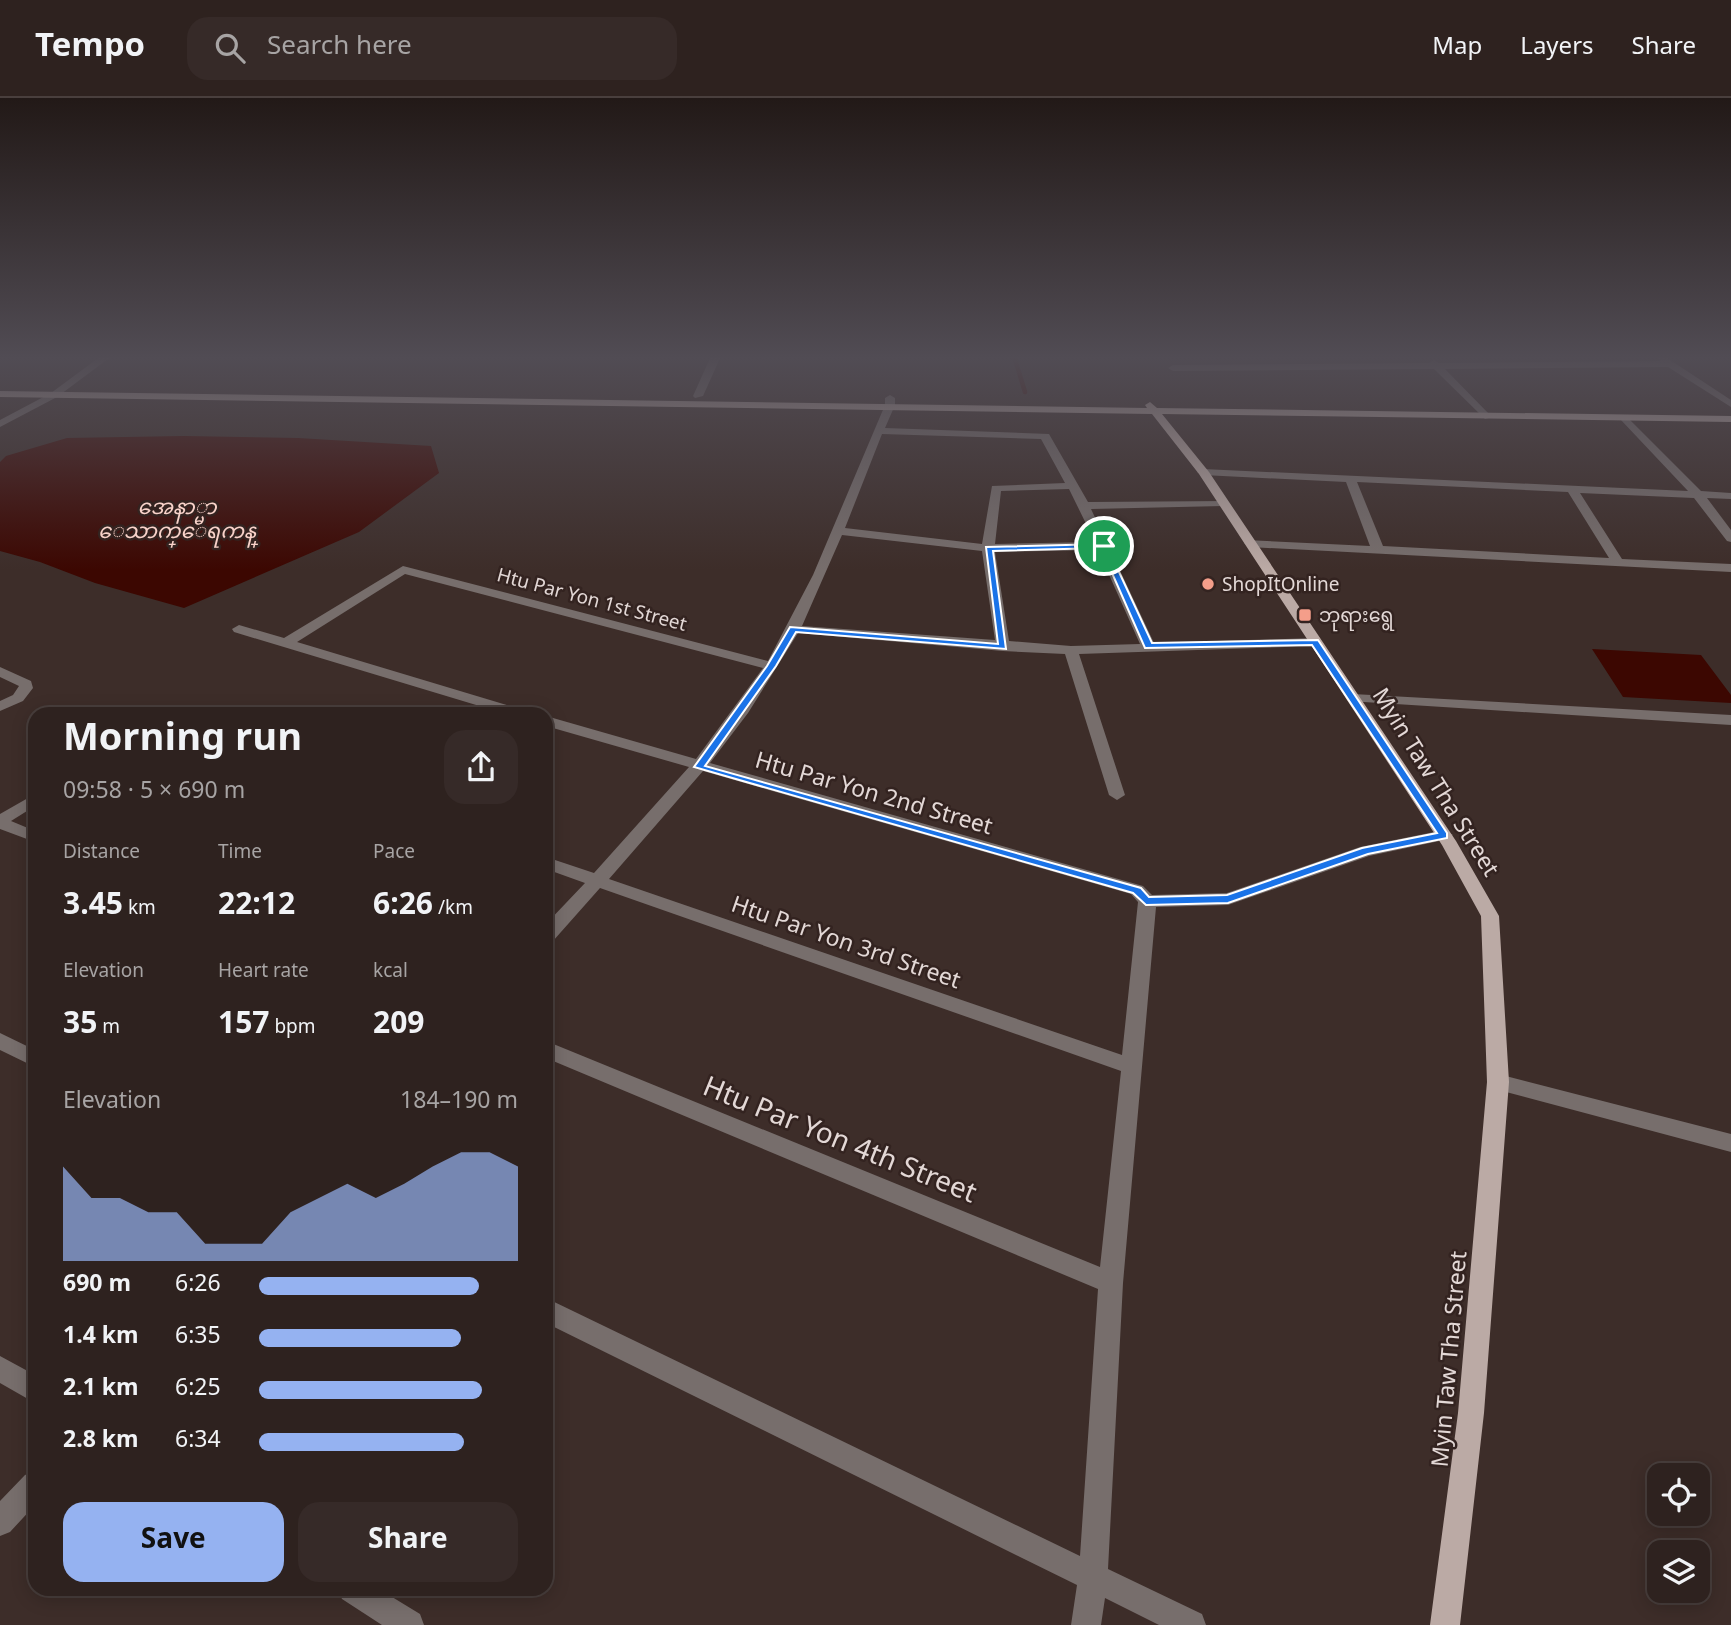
<!DOCTYPE html>
<meta charset="utf-8">
<style>
:root{--surface:#2e221f;--page:#362a28;--text:#f1f3f6;--muted:#a7a4a4;--line:#493f3d;--accent:#95b2f1}
body{margin:0;font-family:Georgia,"Noto Sans Myanmar",serif;background:var(--page);color:var(--text);height:100vh;display:flex;flex-direction:column;font-size:26px;white-space:nowrap}
*{box-sizing:border-box;margin:0}
p{font-size:23px;color:var(--muted)}
.icon{flex:none;width:38px;height:38px;fill:none;stroke:currentColor;stroke-width:2;stroke-linecap:round;stroke-linejoin:round}
.map{position:relative;flex:1;overflow:hidden}
.sheet{position:absolute;left:28px;top:609px;width:525px;height:889px;display:flex;flex-direction:column;background:var(--surface);border-radius:21px;box-shadow:0 4px 18px #0003,0 0 0 2px var(--line)}
.sheet>*{flex:none}
.tools{position:absolute;left:1647px;top:1365px;display:grid;gap:14px}
.tools a{display:grid;place-items:center;width:63px;height:63px;border-radius:14px;background:var(--surface);box-shadow:0 4px 18px #0003,0 0 0 2px var(--line);font-size:35px}
.pin{position:absolute;display:grid;place-items:center;width:60px;height:60px;color:#fff;margin:-30px;border:4px solid #fff;border-radius:50%;box-shadow:0 2px 7px #0007}
.round{display:grid;place-items:center;flex:none;width:74px;height:74px;border-radius:21px;background:var(--page)}
.summary{display:flex;align-items:center;justify-content:space-between;height:119px;padding:0 35px}
h1{font-size:38px;font-weight:700;line-height:52px}
.figures{display:grid;grid-template-columns:repeat(3,1fr);gap:10px;height:119px;padding:7px 35px}
.figures div{display:grid;align-content:center}
.figures b{font-size:30px;font-weight:700}
.figures small{font-size:19px;font-weight:400}
.figures p{font-size:19px}
.chart{height:196px;padding:14px 35px}
.chart p{display:flex;justify-content:space-between}
.chart svg{width:100%;height:126px;margin-top:7px;fill:var(--accent);opacity:.7}
.primary-button{display:flex;gap:14px;margin-top:auto;padding:14px 35px}
.primary-button a{flex:1;height:80px;border-radius:21px;background:var(--accent);color:#111;font-size:28px;font-weight:700;line-height:80px;text-align:center}
.primary-button a+a{background:var(--page);color:var(--text)}
ul{padding:0 35px;list-style:none;font-size:23px}
li{display:grid;grid-template-columns:112px 84px 1fr;align-items:center;height:52px}
li i{height:18px;border-radius:9px;background:var(--accent)}
header{display:flex;align-items:center;gap:42px;box-sizing:border-box;height:98px;padding:0 35px;background:var(--surface);border-bottom:2px solid var(--line)}
header strong{font-size:33px}
nav{display:flex;gap:38px;margin-inline-start:auto;font-size:24px}
.search{width:490px;height:63px;background:var(--page);display:flex;align-items:center;gap:18px;box-sizing:border-box;padding:0 24px;border-radius:21px;color:var(--muted);font-size:26px}
.map>svg:first-child{display:block}
.water{fill:#3c0701}
.lines{fill:none;stroke-linecap:round;stroke-linejoin:round}
.stream{stroke:#3c0701;stroke-width:4.5}
.minor{fill:#776e6c;fill-rule:evenodd}
.major{fill:#bbaaa5;fill-rule:evenodd}
.route{fill:#1a73e8;stroke:#fff;stroke-width:2;fill-rule:evenodd}
.poi-dot{fill:#f49e8a;stroke:#332320;stroke-width:2.5}
.labels{text-anchor:middle;stroke-width:5;stroke-linejoin:round;paint-order:stroke}
.far-poi-label{font-size:19px;fill:#e3d8d6;stroke:#332320;text-anchor:start}
.far-street-label{font-size:19px;fill:#e3d8d6;stroke:#332320}
.far-water-label{font-size:21px;font-style:italic;fill:#f8d2c9;stroke:#332320}
.street-label{font-size:23px;fill:#e3d8d6;stroke:#332320}
.near-street-label{font-size:28px;fill:#e3d8d6;stroke:#332320}
</style>
<header>
<strong>Tempo</strong>
<div class="search"><svg class="icon" aria-label="search" viewBox="0 0 24 24"><circle cx="10" cy="10" r="6"/><path d="M15 15l6 6"/></svg>Search here</div>
<nav><a>Map</a><a>Layers</a><a>Share</a></nav>
</header>
<div class="map">
<svg width="1731" height="1527" viewBox="0 0 1731 1527">
<rect width="100%" height="100%" fill="#3d2d29"/>
<!-- water -->
<path class="water" d="M 184,338 L 298,340 L 431,348 L 439,375 L 359,434 L 184,510 L 95,485 L 40,464 L 0,453 L 0,364 L 6,358 L 67,340 Z
M 1592,551 L 1701,557 L 1731,597 L 1731,605 L 1623,599 Z"/>
<g class="lines">
<!-- stream -->
<path class="stream" d="M 1014,258 L 1025,294"/>
<!-- minor -->
<path class="minor" d="M 101,258 L 112,258 L 57,299 L 0,329 L 0,322 L 51,295 Z
M 711,258 L 721,258 L 703,298 L 695,300 L 693,298 Z
M 1658,258 L 1664,258 L 1731,302 L 1731,309 L 1668,269 L 1445,271 L 1489,316 L 1489,320 L 1485,321 L 1434,271 L 1173,273 L 1168,270 L 1173,267 L 1429,265 L 1434,262 L 1439,265 L 1660,263 Z
M 890,297 L 895,300 L 895,307 L 885,330 L 1049,336 L 1088,404 L 1227,403 L 1227,407 L 1223,408 L 1091,411 L 1154,545 L 1315,540 L 1322,544 L 1315,548 L 1079,556 L 1125,697 L 1117,702 L 1109,697 L 1065,556 L 1003,553 L 798,535 L 748,615 L 710,665 L 1143,788 L 1152,797 L 1227,795 L 1360,749 L 1444,732 L 1453,737 L 1444,742 L 1369,758 L 1228,807 L 1156,809 L 1123,1185 L 1108,1471 L 1202,1516 L 1206,1527 L 1159,1527 L 1105,1500 L 1101,1527 L 1071,1527 L 1077,1487 L 546,1225 L 546,1200 L 1080,1458 L 1098,1191 L 546,960 L 546,943 L 1100,1169 L 1121,973 L 600,790 L 553,843 L 546,845 L 546,826 L 585,785 L 546,771 L 546,759 L 594,775 L 689,669 L 546,628 L 546,618 L 696,661 L 763,570 L 405,476 L 297,544 L 527,613 L 530,616 L 506,616 L 234,534 L 232,531 L 239,527 L 284,540 L 403,468 L 768,563 L 813,477 L 885,307 L 885,300 ZM 882,336 L 1041,341 L 1065,385 L 992,388 L 982,446 L 845,430 ZM 1069,391 L 1095,444 L 995,446 L 1001,393 ZM 842,437 L 982,453 L 995,542 L 802,528 ZM 1098,452 L 1140,546 L 1071,548 L 1009,543 L 995,454 ZM 703,673 L 1131,796 L 1138,804 L 1122,957 L 609,781 Z
M 1625,317 L 1701,393 L 1731,395 L 1731,401 L 1707,400 L 1731,432 L 1731,444 L 1727,443 L 1694,400 L 1580,395 L 1622,461 L 1731,466 L 1731,474 L 1250,449 L 1244,445 L 1246,442 L 1370,448 L 1346,384 L 1203,377 L 1197,374 L 1203,371 L 1688,393 L 1621,322 L 1620,320 ZM 1357,384 L 1568,394 L 1609,460 L 1383,448 Z
M 0,569 L 31,583 L 33,590 L 23,603 L 0,613 L 0,603 L 13,597 L 19,588 L 0,579 Z
M 1353,596 L 1731,617 L 1731,627 L 1348,603 L 1346,600 L 1348,597 Z
M 35,696 L 35,708 L 11,723 L 35,733 L 35,744 L 0,731 L 0,716 Z
M 0,935 L 35,952 L 35,969 L 0,952 Z
M 1498,976 L 1731,1036 L 1731,1054 L 1491,990 L 1487,984 L 1491,978 Z
M 0,1258 L 35,1277 L 35,1305 L 0,1285 Z
M 35,1373 L 35,1407 L 10,1434 L 0,1438 L 0,1403 L 25,1377 Z
M 337,1491 L 379,1491 L 420,1516 L 424,1527 L 382,1527 L 342,1501 Z"/>
<!-- major -->
<path class="major" d="M 0,293 L 1147,310 L 1145,307 L 1150,304 L 1157,310 L 1731,318 L 1731,324 L 1162,316 L 1209,374 L 1456,743 L 1499,818 L 1509,984 L 1484,1315 L 1460,1527 L 1430,1527 L 1458,1315 L 1487,984 L 1481,818 L 1442,747 L 1199,376 L 1152,316 L 0,299 Z"/>
</g>
<!-- sky -->
<linearGradient id="sky" x2="0" y2="1"><stop stop-color="#221917"/><stop offset="0.55" stop-color="#514c54"/><stop offset="1" stop-color="#514c54" stop-opacity="0"/></linearGradient>
<rect width="1731" height="472" fill="url(#sky)"/>
<!-- route -->
<path class="route" d="M 1106,446 L 1152,545 L 1318,542 L 1447,735 L 1447,740 L 1368,756 L 1228,805 L 1146,807 L 1133,795 L 694,669 L 767,568 L 790,529 L 998,546 L 986,449 ZM 1101,450 L 1145,550 L 1312,547 L 1437,735 L 1362,750 L 1227,797 L 1149,799 L 1141,790 L 705,668 L 776,568 L 796,534 L 1006,551 L 993,453 Z"/>
<!-- markers -->
<g class="poi-dot">
<circle cx="1208" cy="486" r="7"/>
<rect x="1298" y="510" width="14" height="14" rx="3.5"/>
</g>
<g class="labels">
<!-- far-poi labels -->
<g class="far-poi-label">
<text x="1222" y="493">ShopItOnline</text>
<text x="1319" y="524">ဘုရားရွေ</text>
</g>
<!-- far-street labels -->
<g class="far-street-label">
<text transform="translate(592 501) rotate(15)" y="7">Htu Par Yon 1st Street</text>
</g>
<!-- far-water labels -->
<g class="far-water-label">
<text x="177" y="416">အေနာ္မာ<tspan x="177" dy="24">ေသာက္ေရကန္</tspan></text>
</g>
<!-- street labels -->
<g class="street-label">
<text transform="translate(1436 684) rotate(58)" y="8">Myin Taw Tha Street</text>
<text transform="translate(874 695) rotate(16)" y="8">Htu Par Yon 2nd Street</text>
<text transform="translate(846 844) rotate(19)" y="8">Htu Par Yon 3rd Street</text>
<text transform="translate(1449 1261) rotate(-85)" y="8">Myin Taw Tha Street</text>
</g>
<!-- near-street labels -->
<g class="near-street-label">
<text transform="translate(840 1041) rotate(22)" y="10">Htu Par Yon 4th Street</text>
</g>
</g>
</svg>
<div class="tools">
<a><svg class="icon" aria-label="locate" viewBox="0 0 24 24"><circle cx="12" cy="12" r="6"/><path d="M12 2v4M12 18v4M2 12h4M18 12h4"/></svg></a>
<a><svg class="icon" aria-label="layers" viewBox="0 0 24 24"><path d="M12 4l9 5-9 5-9-5zM3 14l9 5 9-5"/></svg></a>
</div>
<div class="pin" style="left:1104px;top:448px;background:#1e9e55"><svg class="icon" aria-label="arrive" viewBox="0 0 24 24"><path d="M6 21V4h12l-3 4 3 4H6"/></svg></div>
<section class="sheet">
<div class="summary"><div><h1>Morning run</h1><p>09:58 · 5 × 690 m</p></div><a class="round"><svg class="icon" aria-label="share" viewBox="0 0 24 24"><path d="M12 15V3M7 8l5-5 5 5M5 13v7h14v-7"/></svg></a></div>
<div class="figures">
<div><p>Distance</p><b>3.45<small> km</small></b></div>
<div><p>Time</p><b>22:12</b></div>
<div><p>Pace</p><b>6:26<small> /km</small></b></div>
</div>
<div class="figures">
<div><p>Elevation</p><b>35<small> m</small></b></div>
<div><p>Heart rate</p><b>157<small> bpm</small></b></div>
<div><p>kcal</p><b>209</b></div>
</div>
<div class="chart"><p><span>Elevation</span>184–190 m</p>
<svg viewBox="0 0 160 44" preserveAspectRatio="none"><path d="M0 44V11L10 22L20 22L30 27L40 27L50 38L60 38L70 38L80 27L90 22L100 17L110 22L120 17L130 11L140 6L150 6L160 11V44z"/></svg>
</div>
<ul>
<li><b>690 m</b>6:26<i style="width:85%"></i></li>
<li><b>1.4 km</b>6:35<i style="width:78%"></i></li>
<li><b>2.1 km</b>6:25<i style="width:86%"></i></li>
<li><b>2.8 km</b>6:34<i style="width:79%"></i></li>
</ul>
<div class="primary-button"><a>Save</a><a>Share</a></div>
</section>
</div>
